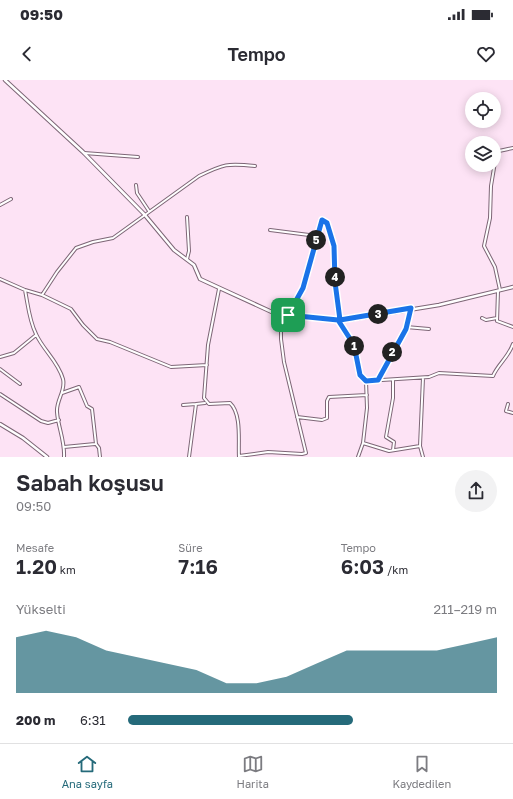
<!DOCTYPE html>
<html lang="tr">
<meta charset="utf-8">
<style>
:root{--surface:#fff;--page:#f2f2f3;--text:#2b2b33;--muted:#7c7c81;--line:#e1e1e2;--accent:#256a7a}
body{margin:0;font-family:"Golos Text",sans-serif;background:var(--page);color:var(--text);height:100vh;display:flex;flex-direction:column;font-size:15px;white-space:nowrap}
*{box-sizing:border-box;margin:0}
p{font-size:13px;color:var(--muted)}
.icon{flex:none;width:22px;height:22px;fill:none;stroke:currentColor;stroke-width:2;stroke-linecap:round;stroke-linejoin:round}
.map{position:relative;height:377px;overflow:hidden}
.side{display:flex;flex-direction:column;background:var(--surface);flex:1}
.side>*{flex:none}
.controls{position:absolute;left:465px;top:12px;display:grid;gap:8px}
.controls a{display:grid;place-items:center;width:36px;height:36px;border-radius:50%;background:var(--surface);box-shadow:0 2px 10px #0003;font-size:20px}
.pin{position:absolute;display:grid;place-items:center;width:34px;height:34px;color:#fff;margin:-17px;border-radius:8px;box-shadow:0 2px 6px #0006}
.km{position:absolute;width:20px;height:20px;margin:-10px;border-radius:50%;background:#222;color:#fff;font-size:11px;line-height:20px;text-align:center}
.round{display:grid;place-items:center;flex:none;width:42px;height:42px;border-radius:21px;background:var(--page)}
.head{display:flex;align-items:center;justify-content:space-between;height:68px;padding:0 16px}
h1{font-size:22px;font-weight:600;line-height:30px}
.metrics{display:grid;grid-template-columns:repeat(3,1fr);gap:6px;height:68px;padding:4px 16px}
.metrics div{display:grid;align-content:center}
.metrics b{font-size:20px;font-weight:600}
.metrics small{font-size:11px;font-weight:400}
.metrics p{font-size:11px}
.chart{height:112px;padding:8px 16px}
.chart p{display:flex;justify-content:space-between}
.chart svg{width:100%;height:72px;margin-top:4px;fill:var(--accent);opacity:.7}
ul{padding:0 16px;list-style:none;font-size:13px}
li{display:grid;grid-template-columns:64px 48px 1fr;align-items:center;height:30px}
li i{height:10px;border-radius:5px;background:var(--accent)}
.status{display:flex;justify-content:space-between;align-items:center;height:28px;padding:0 20px;background:var(--surface);direction:ltr}
.status svg{height:11px;fill:currentColor}
header{display:flex;justify-content:space-between;align-items:center;height:52px;padding:0 16px;background:var(--surface);font-size:18px;font-weight:600}
.tab-bar{display:flex;justify-content:space-around;align-items:center;height:56px;border-top:1px solid var(--line);background:var(--surface);font-size:11px;color:var(--muted)}
.tab-bar a{display:grid;justify-items:center;gap:2px}
.tab-bar .current{color:var(--accent)}
.map>svg:first-child{display:block}
.lines{fill:none;stroke-linecap:round;stroke-linejoin:round}
.minor-casing{stroke:#7d6676;stroke-width:4}
.tertiary-casing{stroke:#7d6676;stroke-width:4.5}
.minor{stroke:#fff;stroke-width:2}
.tertiary{stroke:#fff;stroke-width:2.5}
.route-casing{stroke:#fff;stroke-width:8}
.route{stroke:#1a73e8;stroke-width:5}
</style>
<div class="status"><b>09:50</b><svg viewBox="0 0 49 12"><path d="M0 12V9h3v3zM5 12V6h3v6zM10 12V3h3v9zM15 12V0h3v12zM26 1h20v11H26zM47 4h2v5h-2z"/></svg></div>
<header><svg class="icon" aria-label="back" viewBox="0 0 24 24"><path d="M15 5l-7 7 7 7"/></svg>Tempo<svg class="icon" aria-label="heart" viewBox="0 0 24 24"><path d="M12 20l-8-8c-3-5 5-10 8-4 3-6 11-1 8 4z"/></svg></header>
<div class="map">
<svg width="513" height="377" viewBox="0 0 513 377">
<rect width="100%" height="100%" fill="#fde3f5"/>
<g class="lines">
<defs>
<path id="minor" d="M 84,73 L 138,77
M 136,105 L 137,113 L 149,131
M 0,125 L 11,119
M 317,156 L 322,140 L 327,143 L 334,166 L 335,202 L 340,240
M 187,179 L 189,171 L 187,137
M 0,199 L 25,210 L 42,215 L 71,229 L 83,245 L 97,259 L 110,262 L 171,287 L 207,285
M 219,209 L 208,265 L 204,318 L 209,324 L 230,323 C 242,334 238,362 239,377
M 25,210 C 28,225 29,240 36,254 C 43,270 58,281 63,299 C 66,311 56,320 57,332 C 58,347 65,361 64,377
M 500,210 L 495,187 L 484,166 L 490,138 L 491,106 L 495,82 L 499,71 L 513,68
M 498,211 L 497,241 L 513,247
M 42,215 L 57,192 L 76,168 L 93,162 L 113,158 L 199,96 C 224,84 227,83 255,86
M 482,238 L 486,240 L 497,238
M 339,240 L 353,265 L 360,295 L 366,301 L 367,328 L 363,363 L 358,377
M 406,247 L 429,249
M 0,277 L 14,273 L 36,255
M 0,289 L 20,304
M 379,299 L 406,249 L 411,228
M 366,301 L 429,297 L 439,293 L 493,296 C 498,284 508,278 513,264
M 62,313 L 79,307 L 87,326 L 92,329 L 96,364 L 99,368 L 100,377
M 0,314 L 41,341 L 48,343 L 59,340
M 508,324 L 506,331 L 513,333
M 183,325 L 196,324
M 297,337 L 322,340 L 327,338 L 327,321 L 329,317 L 367,315
M 363,363 L 389,371 L 420,366
M 64,367 L 95,364
M 393,370 L 394,362 L 386,357 L 393,318 L 393,300
M 239,376 L 268,372 L 302,374 L 306,373 L 284,282 L 281,259 L 281,247 L 303,208 L 317,156 L 270,150
M 189,377 L 196,324 L 205,323
M 423,377 L 420,366 L 423,298"/>
<path id="tertiary" d="M 5,0 L 83,72 L 144,134 L 174,170 L 194,185 L 200,199 L 274,233 L 328,240 L 347,240 L 439,225 L 513,207
M 0,344 L 23,358 L 47,377"/>
</defs>
<!-- minor casing -->
<use href="#minor" class="minor-casing"/>
<!-- tertiary casing -->
<use href="#tertiary" class="tertiary-casing"/>
<!-- minor -->
<use href="#minor" class="minor"/>
<!-- tertiary -->
<use href="#tertiary" class="tertiary"/>
</g>
<g class="lines">
<defs>
<path id="route" d="M 322,140 L 327,143 L 334,166 L 335,202 L 340,240 L 411,228 L 406,249 L 378,300 L 366,301 L 360,295 L 354,265 L 338,240 L 288,235 L 303,208 Z"/>
</defs>
<!-- route casing -->
<use href="#route" class="route-casing"/>
<!-- route -->
<use href="#route" class="route"/>
</g>
</svg>
<div class="controls">
<a><svg class="icon" aria-label="locate" viewBox="0 0 24 24"><circle cx="12" cy="12" r="6"/><path d="M12 2v4M12 18v4M2 12h4M18 12h4"/></svg></a>
<a><svg class="icon" aria-label="layers" viewBox="0 0 24 24"><path d="M12 4l9 5-9 5-9-5zM3 14l9 5 9-5"/></svg></a>
</div>
<div class="pin" style="left:288px;top:235px;background:#1e9e55"><svg class="icon" aria-label="arrive" viewBox="0 0 24 24"><path d="M6 21V4h12l-3 4 3 4H6"/></svg></div>
<b class="km" style="left:354px;top:266px">1</b>
<b class="km" style="left:392px;top:272px">2</b>
<b class="km" style="left:378px;top:234px">3</b>
<b class="km" style="left:335px;top:197px">4</b>
<b class="km" style="left:316px;top:160px">5</b>
</div>
<section class="side">
<div class="head"><div><h1>Sabah koşusu</h1><p>09:50</p></div><a class="round"><svg class="icon" aria-label="share" viewBox="0 0 24 24"><path d="M12 15V3M7 8l5-5 5 5M5 13v7h14v-7"/></svg></a></div>
<div class="metrics">
<div><p>Mesafe</p><b>1.20<small> km</small></b></div>
<div><p>Süre</p><b>7:16</b></div>
<div><p>Tempo</p><b>6:03<small> /km</small></b></div>
</div>
<div class="chart"><p><span>Yükselti</span>211–219 m</p>
<svg viewBox="0 0 160 44" preserveAspectRatio="none"><path d="M0 44V10L10 6L20 10L30 18L40 22L50 26L60 30L70 38L80 38L90 34L100 26L110 18L120 18L130 18L140 18L150 14L160 10V44z"/></svg>
</div>
<ul>
<li><b>200 m</b>6:31<i style="width:61%"></i></li>
</ul>
</section>
<nav class="tab-bar">
<a class="current"><svg class="icon" aria-label="home" viewBox="0 0 24 24"><path d="M3 11l9-7 9 7M6 9v11h12V9"/></svg>Ana sayfa</a>
<a><svg class="icon" aria-label="map" viewBox="0 0 24 24"><path d="M3 6l6-2 6 2 6-2v14l-6 2-6-2-6 2zM9 4v14M15 6v14"/></svg>Harita</a>
<a><svg class="icon" aria-label="saved" viewBox="0 0 24 24"><path d="M7 4h10v16l-5-4-5 4z"/></svg>Kaydedilen</a>
</nav>
